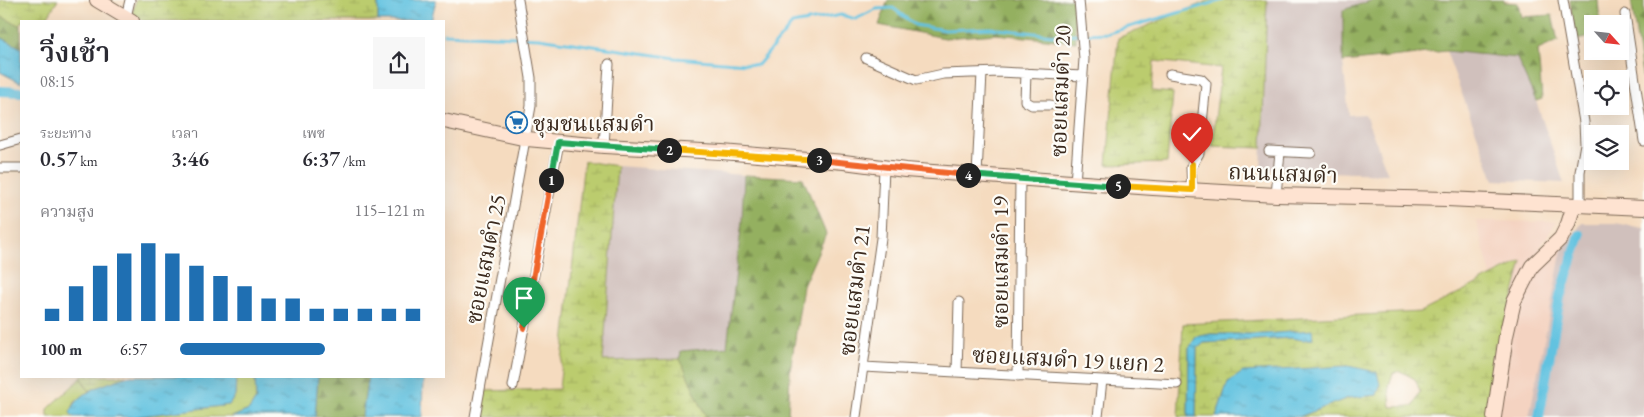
<!DOCTYPE html>
<html lang="th">
<meta charset="utf-8">
<style>
:root{--surface:#fff;--page:#f7f7f7;--text:#2b2b33;--muted:#7c7c81;--accent:#1f6fb2}
body{margin:0;font-family:"EB Garamond","Noto Serif Thai",serif;background:var(--page);color:var(--text);height:100vh;display:flex;flex-direction:column;font-size:19px;white-space:nowrap}
*{box-sizing:border-box;margin:0}
p{font-size:16px;color:var(--muted)}
.icon{flex:none;width:28px;height:28px;fill:none;stroke:currentColor;stroke-width:2;stroke-linecap:round;stroke-linejoin:round}
.map{position:relative;flex:1;overflow:hidden}
.drawer{position:absolute;left:20px;top:20px;width:425px;height:358px;display:flex;flex-direction:column;background:var(--surface);border-radius:0px;box-shadow:0 5px 20px #0002}
.drawer>*{flex:none}
.needle{width:32px;rotate:117deg}
.tools{position:absolute;left:1584px;top:15px;display:grid;gap:10px}
.tools a{display:grid;place-items:center;width:45px;height:45px;border-radius:0px;background:var(--surface);box-shadow:0 5px 20px #0002;font-size:25px}
.pin{position:absolute;display:grid;place-items:center;width:42px;height:42px;color:#fff;margin:-51px -21px;border-radius:50% 50% 50% 0;rotate:-45deg;box-shadow:0 0 5px #0007}
.pin .icon{rotate:45deg}
.km{position:absolute;width:25px;height:25px;margin:-12px;border-radius:50%;background:#222;color:#fff;font-size:14px;line-height:25px;text-align:center}
.round{display:grid;place-items:center;flex:none;width:52px;height:52px;border-radius:0px;background:var(--page)}
.overview{display:flex;align-items:center;justify-content:space-between;height:85px;padding:0 20px}
h1{font-size:28px;font-weight:600;line-height:38px}
.figures{display:grid;grid-template-columns:repeat(3,1fr);gap:8px;height:85px;padding:5px 20px}
.figures div{display:grid;align-content:center}
.figures b{font-size:21px;font-weight:600}
.figures small{font-size:14px;font-weight:400}
.figures p{font-size:14px}
.chart{height:140px;padding:10px 20px}
.chart p{display:flex;justify-content:space-between}
.chart svg{width:100%;height:90px;margin-top:5px;stroke:var(--accent);stroke-width:6}
ul{padding:0 20px;list-style:none;font-size:16px}
li{display:grid;grid-template-columns:80px 60px 1fr;align-items:center;height:38px}
li i{height:12px;border-radius:6px;background:var(--accent)}
.map>svg:first-child{display:block}
.built{fill:#f4d3c1}
.industrial{fill:#d0c0bc}
.green{fill:#bbcc6e;stroke:#7b7b46}
.forest{fill:url(#forest-firs);stroke:#686d40}
.wetland{fill:url(#wetland-marsh);stroke:#7b7b46;fill-rule:evenodd}
.water{fill:url(#water-ripples);stroke:#4e767f}
.lines{fill:none;stroke-linecap:round;stroke-linejoin:round}
.stream{stroke:#62c2e0;stroke-width:3}
.canal{stroke:#62c2e0;stroke-width:10}
.street-casing{stroke:#7c6856;stroke-width:11}
.secondary-casing{stroke:#7c6856;stroke-width:16}
.street{stroke:#fff;stroke-width:9}
.secondary{stroke:#fee3d1;stroke-width:14}
.split-1-casing{stroke:#fff;stroke-width:10}
.split-2-casing{stroke:#fff;stroke-width:10}
.split-3-casing{stroke:#fff;stroke-width:10}
.split-4-casing{stroke:#fff;stroke-width:10}
.split-5-casing{stroke:#fff;stroke-width:10}
.split-6-casing{stroke:#fff;stroke-width:10}
.split-1{stroke:#f0652b;stroke-width:6}
.split-2{stroke:#22a559;stroke-width:6}
.split-3{stroke:#f5b400;stroke-width:6}
.split-4{stroke:#f0652b;stroke-width:6}
.split-5{stroke:#22a559;stroke-width:6}
.split-6{stroke:#f5b400;stroke-width:6}
.labels{text-anchor:middle;stroke-width:4.5;stroke-linejoin:round;paint-order:stroke}
.street-label{font-size:22px;fill:#3b2a1e;stroke:#fdfcf7}
.poi-label{font-size:22px;fill:#3b2a1e;stroke:#fdfcf7;text-anchor:start}
</style>
<div class="map">
<svg width="1644" height="417" viewBox="0 0 1644 417">
<defs>
<pattern id="forest-firs" width="22" height="20" patternUnits="userSpaceOnUse" patternTransform="scale(1.25)"><rect width="22" height="20" fill="#94b061"/><path d="M5 1l3.5 6h-7zM16 11l3.5 6h-7z" fill="#7a8f4f"/></pattern>
<pattern id="wetland-marsh" width="20" height="14" patternUnits="userSpaceOnUse" patternTransform="scale(1.25)"><rect width="20" height="14" fill="#bbcc6e"/><path d="M1 5h8M5 5V1M11 12h8M15 12V8" fill="none" stroke="#a2af5f"/></pattern>
<pattern id="water-ripples" width="26" height="14" patternUnits="userSpaceOnUse" patternTransform="scale(1.25)"><rect width="26" height="14" fill="#62c2e0"/><path d="M2 4q2-2 4 0t4 0M15 11q2-2 4 0t4 0" fill="none" stroke="#529eb5"/></pattern>
</defs>
<rect width="100%" height="100%" fill="#fdfcf7"/>
<filter id="ink" filterUnits="userSpaceOnUse"><feTurbulence type="fractalNoise" baseFrequency=".02" numOctaves="2"/><feDisplacementMap in="SourceGraphic" scale="10" xChannelSelector="R" yChannelSelector="G"/><feConvolveMatrix kernelMatrix="1 2 1 2 8 2 1 2 1" color-interpolation-filters="sRGB"/></filter>
<filter id="wash" filterUnits="userSpaceOnUse"><feTurbulence type="fractalNoise" baseFrequency=".0096" numOctaves="4" result="noise"/><feDisplacementMap in="SourceGraphic" scale="20" xChannelSelector="R" yChannelSelector="G"/><feGaussianBlur stdDeviation="1.12" result="paint"/><feColorMatrix in="noise" values="0 0 0 0 0 0 0 0 0 0 0 0 0 0 0 0 0 1.4 0 .05"/><feComposite in="paint" operator="in"/></filter>
<g filter="url(#wash)">
<rect width="100%" height="100%" fill="#f5dbbf"/>
<!-- built -->
<path class="built" d="M 1476,221 L 1556,222 L 1539,249 L 1562,249 L 1529,417 L 1484,417 L 1522,261 L 1491,276 Z"/>
<!-- industrial -->
<path class="industrial" d="M 1267,0 L 1373,0 L 1343,10 L 1343,62 L 1349,115 L 1365,114 L 1388,174 L 1261,170 Z
M 1446,51 L 1517,58 L 1536,101 L 1564,183 L 1494,180 Z
M 617,166 L 744,175 L 742,221 L 727,347 L 681,351 L 680,359 L 603,361 Z
M 1582,223 L 1615,223 L 1644,228 L 1644,417 L 1529,417 L 1562,249 Z"/>
<!-- green -->
<path class="green" d="M 236,376 L 255,376 L 256,399 L 249,410 L 232,417 L 133,417 L 229,405 L 235,396 Z
M 81,378 L 89,391 L 75,402 L 70,413 L 74,417 L 48,417 L 48,409 Z"/>
<!-- forest -->
<path class="forest" d="M 888,0 L 1073,0 L 1076,42 L 996,34 L 945,38 L 879,25 Z
M 1373,0 L 1504,0 L 1504,2 L 1518,3 L 1521,17 L 1552,15 L 1558,41 L 1538,50 L 1542,99 L 1536,101 L 1517,58 L 1446,51 L 1343,62 L 1343,10 Z
M 1570,0 L 1598,0 L 1600,24 L 1592,24 L 1592,37 L 1575,40 Z
M 1631,0 L 1644,0 L 1644,88 Z
M 0,16 L 21,26 L 21,48 L 0,37 Z
M 744,175 L 803,178 L 826,234 L 803,286 L 790,372 L 788,417 L 706,417 L 680,359 L 681,351 L 727,347 L 742,221 Z
M 318,376 L 368,376 L 362,417 L 315,417 Z"/>
<!-- wetland -->
<path class="wetland" d="M 0,0 L 58,0 L 45,21 L 21,21 L 21,26 L 0,16 Z
M 136,0 L 378,0 L 378,21 L 143,21 L 132,14 Z
M 1210,0 L 1267,0 L 1262,148 L 1212,146 L 1221,68 L 1154,61 L 1152,91 L 1173,93 L 1167,163 L 1107,165 L 1118,38 Z
M 584,161 L 617,166 L 603,361 L 680,359 L 706,417 L 479,417 L 482,391 L 559,389 Z
M 1522,261 L 1484,417 L 1299,417 L 1348,398 L 1377,395 L 1228,382 L 1216,417 L 1196,417 L 1197,349 L 1204,343 L 1291,338 L 1303,340 L 1311,331 L 1264,334 L 1210,334 L 1189,348 L 1188,417 L 1178,417 L 1183,324 L 1421,312 ZM 1400,371 L 1415,379 L 1420,391 L 1413,406 L 1391,407 L 1389,386 L 1393,373 Z
M 81,376 L 128,376 L 89,391 Z"/>
<!-- water -->
<path class="water" d="M 378,0 L 436,0 L 431,21 L 378,21 Z
M 0,37 L 21,48 L 21,83 L 0,72 Z
M 1312,330 L 1313,339 L 1303,340 L 1291,338 L 1204,343 L 1197,349 L 1196,417 L 1188,417 L 1189,348 L 1196,337 L 1210,334 L 1264,334 Z
M 1348,366 L 1377,372 L 1380,385 L 1377,395 L 1348,398 L 1299,417 L 1216,417 L 1228,382 L 1243,372 Z
M 128,376 L 236,376 L 235,396 L 229,405 L 133,417 L 74,417 L 70,413 C 80,389 105,385 128,376 Z
M 255,376 L 318,376 L 315,417 L 232,417 L 249,410 L 256,399 Z
M 368,376 L 423,376 L 422,417 L 362,417 Z"/>
<g class="lines">
<!-- stream -->
<path class="stream" d="M 444,34 L 539,38 L 676,58 L 758,65 L 792,24 L 841,15 L 856,19 L 876,9 L 893,8 L 915,25 L 945,30 L 990,28 L 1052,35 L 1108,33 L 1223,0"/>
<!-- canal -->
<path class="canal" d="M 0,91 L 21,92
M 1539,417 L 1560,297 L 1580,235"/>
</g>
</g>
<g filter="url(#ink)">
<g class="lines">
<defs>
<path id="street" d="M 1563,0 L 1584,122 L 1585,144 L 1580,172 L 1580,205
M 1625,14 L 1644,141
M 126,17 L 130,0
M 866,58 L 916,80 L 943,74 L 1000,72 L 1083,76
M 1026,73 L 1025,101 L 1032,105 L 1050,105
M 1170,74 L 1201,79 L 1206,84 L 1199,153 L 1191,167 L 1192,190
M 0,145 L 21,139
M 604,146 L 609,64
M 1269,151 L 1311,153
M 0,168 L 21,168
M 977,175 L 982,73
M 1075,183 L 1084,59 L 1079,0
M 1276,195 L 1280,152
M 864,367 L 1177,384
M 957,372 L 959,302
M 1018,376 L 1020,178
M 513,386 L 559,142
M 475,417 L 531,106 L 531,78 L 518,0
M 856,417 L 881,238 L 884,168
M 1098,417 L 1102,380"/>
<path id="secondary" d="M 97,0 L 132,21
M 444,121 L 527,139 L 604,146 L 722,152 L 844,162 L 905,170 L 1153,188 L 1276,195 L 1447,199 L 1644,208
M 1494,417 L 1506,336 L 1514,301 L 1532,266 L 1561,238 L 1568,224 L 1574,205"/>
</defs>
<!-- street casing -->
<use href="#street" class="street-casing"/>
<!-- secondary casing -->
<use href="#secondary" class="secondary-casing"/>
<!-- street -->
<use href="#street" class="street"/>
<!-- secondary -->
<use href="#secondary" class="secondary"/>
</g>
</g>
<g class="lines" filter="url(#ink)">
<defs>
<path id="split-1" d="M 524,328 L 551,180"/>
<path id="split-2" d="M 551,180 L 558,142 L 669,150"/>
<path id="split-3" d="M 669,150 L 819,160"/>
<path id="split-4" d="M 819,160 L 968,175"/>
<path id="split-5" d="M 968,175 L 1118,186"/>
<path id="split-6" d="M 1118,186 L 1192,190 L 1192,164"/>
</defs>
<!-- split-1 casing -->
<use href="#split-1" class="split-1-casing"/>
<!-- split-2 casing -->
<use href="#split-2" class="split-2-casing"/>
<!-- split-3 casing -->
<use href="#split-3" class="split-3-casing"/>
<!-- split-4 casing -->
<use href="#split-4" class="split-4-casing"/>
<!-- split-5 casing -->
<use href="#split-5" class="split-5-casing"/>
<!-- split-6 casing -->
<use href="#split-6" class="split-6-casing"/>
<!-- split-1 -->
<use href="#split-1" class="split-1"/>
<!-- split-2 -->
<use href="#split-2" class="split-2"/>
<!-- split-3 -->
<use href="#split-3" class="split-3"/>
<!-- split-4 -->
<use href="#split-4" class="split-4"/>
<!-- split-5 -->
<use href="#split-5" class="split-5"/>
<!-- split-6 -->
<use href="#split-6" class="split-6"/>
</g>
<!-- icons -->
<defs>
<symbol id="supermarket-ring" viewBox="-11 -11 22 22"><circle r="9.5" fill="#fdfcf7" stroke="#1f6fb2" stroke-width="1.5"/><path d="M-6-5.5h2.5l.6 2H6L4.5 2H-2.5L-4.4-4H-6ZM-1.5 3.2a1.3 1.3 0 1 0 .1 0ZM3 3.2a1.3 1.3 0 1 0 .1 0Z" fill="#1f6fb2"/></symbol>
</defs>
<g fill-rule="evenodd">
<use href="#supermarket-ring" x="504" y="110" width="25" height="25"/>
</g>
<g class="labels">
<!-- street labels -->
<g class="street-label">
<text transform="translate(1060 91) rotate(-88)" y="8">ซอยแสมดำ 20</text>
<text transform="translate(1283 173) rotate(2)" y="8">ถนนแสมดำ</text>
<text transform="translate(485 259) rotate(-79)" y="8">ซอยแสมดำ 25</text>
<text transform="translate(1000 262) rotate(-90)" y="8">ซอยแสมดำ 19</text>
<text transform="translate(854 290) rotate(-83)" y="8">ซอยแสมดำ 21</text>
<text transform="translate(1068 359) rotate(3)" y="8">ซอยแสมดำ 19 แยก 2</text>
</g>
<!-- poi labels -->
<g class="poi-label">
<text x="533" y="131">ชุมชนแสมดำ</text>
</g>
</g>
</svg>
<div class="tools">
<a><svg class="needle" viewBox="-14 -14 28 28"><path d="M0-13l5 13h-10z" fill="#e53935"/><path d="M0 13l5-13h-10z" fill="#7c7c81"/></svg></a>
<a><svg class="icon" aria-label="locate" viewBox="0 0 24 24"><circle cx="12" cy="12" r="6"/><path d="M12 2v4M12 18v4M2 12h4M18 12h4"/></svg></a>
<a><svg class="icon" aria-label="layers" viewBox="0 0 24 24"><path d="M12 4l9 5-9 5-9-5zM3 14l9 5 9-5"/></svg></a>
</div>
<div class="pin" style="left:524px;top:328px;background:#1e9e55"><svg class="icon" aria-label="arrive" viewBox="0 0 24 24"><path d="M6 21V4h12l-3 4 3 4H6"/></svg></div>
<div class="pin" style="left:1192px;top:164px;background:#d93025"><svg class="icon" aria-label="check" viewBox="0 0 24 24"><path d="M5 12l5 5 9-10"/></svg></div>
<b class="km" style="left:551px;top:180px">1</b>
<b class="km" style="left:669px;top:150px">2</b>
<b class="km" style="left:819px;top:160px">3</b>
<b class="km" style="left:968px;top:175px">4</b>
<b class="km" style="left:1118px;top:186px">5</b>
<section class="drawer">
<div class="overview"><div><h1>วิ่งเช้า</h1><p>08:15</p></div><a class="round"><svg class="icon" aria-label="share" viewBox="0 0 24 24"><path d="M12 15V3M7 8l5-5 5 5M5 13v7h14v-7"/></svg></a></div>
<div class="figures">
<div><p>ระยะทาง</p><b>0.57<small> km</small></b></div>
<div><p>เวลา</p><b>3:46</b></div>
<div><p>เพซ</p><b>6:37<small> /km</small></b></div>
</div>
<div class="chart"><p><span>ความสูง</span>115–121 m</p>
<svg viewBox="0 0 160 44" preserveAspectRatio="none"><path d="M5 44V38M15 44V27M25 44V17M35 44V11M45 44V6M55 44V11M65 44V17M75 44V22M85 44V27M95 44V33M105 44V33M115 44V38M125 44V38M135 44V38M145 44V38M155 44V38"/></svg>
</div>
<ul>
<li><b>100 m</b>6:57<i style="width:59%"></i></li>
</ul>
</section>
</div>
